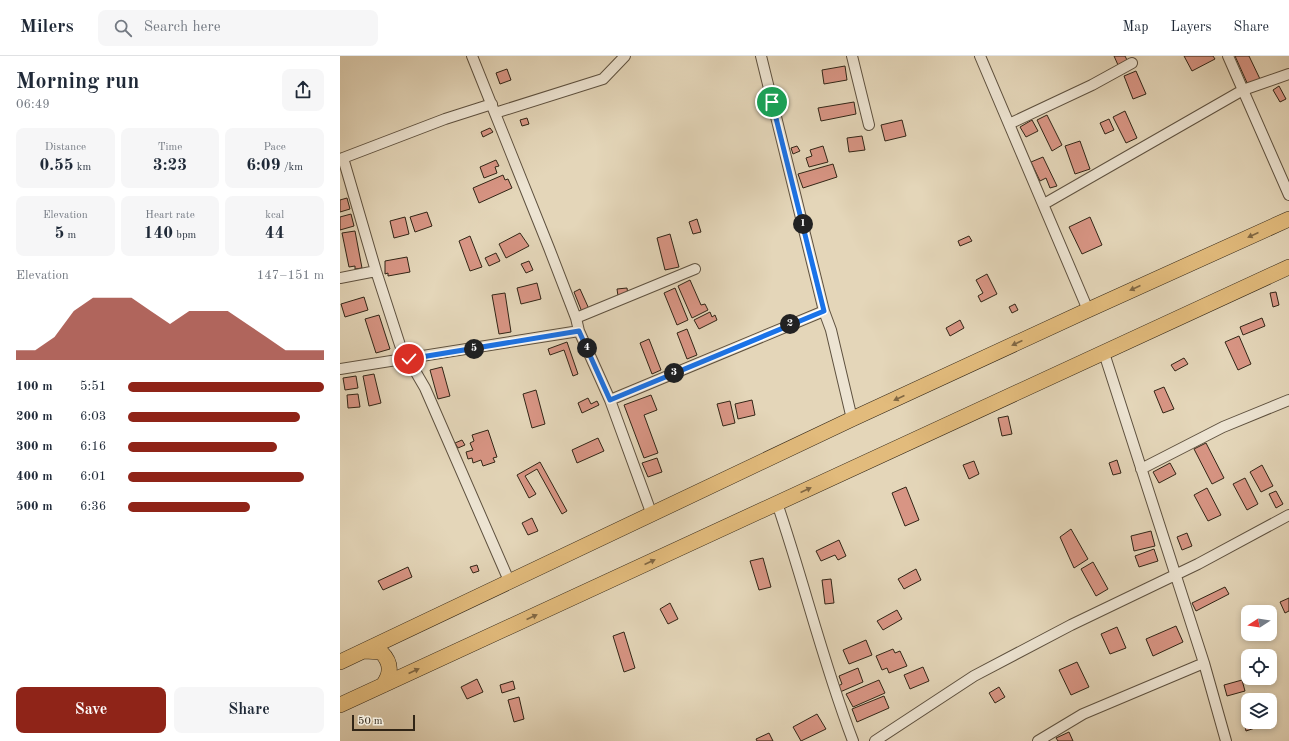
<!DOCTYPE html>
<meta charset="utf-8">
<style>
:root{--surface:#fff;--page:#f6f6f7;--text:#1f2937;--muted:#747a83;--line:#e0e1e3;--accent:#8f2418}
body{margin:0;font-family:"Old Standard TT",serif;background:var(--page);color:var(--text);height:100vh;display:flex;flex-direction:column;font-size:15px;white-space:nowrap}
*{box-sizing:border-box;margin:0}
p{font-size:13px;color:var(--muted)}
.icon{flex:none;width:22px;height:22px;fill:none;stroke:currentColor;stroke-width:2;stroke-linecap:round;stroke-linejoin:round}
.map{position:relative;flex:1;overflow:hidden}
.side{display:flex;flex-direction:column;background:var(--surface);width:340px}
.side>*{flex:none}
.needle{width:26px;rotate:258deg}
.buttons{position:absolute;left:901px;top:549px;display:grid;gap:8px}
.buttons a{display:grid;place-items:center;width:36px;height:36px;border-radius:8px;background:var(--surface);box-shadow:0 2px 6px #0003;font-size:20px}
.scale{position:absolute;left:12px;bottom:10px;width:63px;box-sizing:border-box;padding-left:4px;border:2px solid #312516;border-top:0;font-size:11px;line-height:14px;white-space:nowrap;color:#312516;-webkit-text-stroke:3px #ede4d2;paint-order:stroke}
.pin{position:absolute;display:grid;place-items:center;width:34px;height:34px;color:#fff;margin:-17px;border:2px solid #fff;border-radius:50%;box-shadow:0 1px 4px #0007}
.km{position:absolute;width:20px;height:20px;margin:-10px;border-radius:50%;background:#222;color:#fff;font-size:11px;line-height:20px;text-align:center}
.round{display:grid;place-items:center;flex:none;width:42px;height:42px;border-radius:8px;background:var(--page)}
.head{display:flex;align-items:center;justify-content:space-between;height:68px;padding:0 16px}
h1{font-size:22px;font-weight:600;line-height:30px}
.figures{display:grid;grid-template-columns:repeat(3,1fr);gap:6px;height:68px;padding:4px 16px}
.figures div{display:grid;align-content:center;border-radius:8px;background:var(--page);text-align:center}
.figures b{font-size:17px;font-weight:600}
.figures small{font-size:11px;font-weight:400}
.figures p{font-size:11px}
.chart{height:112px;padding:8px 16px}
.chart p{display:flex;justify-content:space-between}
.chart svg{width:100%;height:72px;margin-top:4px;fill:var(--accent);opacity:.7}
.action{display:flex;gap:8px;margin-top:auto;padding:8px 16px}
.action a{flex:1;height:46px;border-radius:8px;background:var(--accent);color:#fff;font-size:16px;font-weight:600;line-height:46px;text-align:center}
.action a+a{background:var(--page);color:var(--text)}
ul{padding:0 16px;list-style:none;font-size:13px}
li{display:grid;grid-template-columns:64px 48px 1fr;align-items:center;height:30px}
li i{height:10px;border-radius:5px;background:var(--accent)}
header{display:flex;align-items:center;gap:24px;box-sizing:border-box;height:56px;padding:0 20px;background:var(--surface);border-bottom:1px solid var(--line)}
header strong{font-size:19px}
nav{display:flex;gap:22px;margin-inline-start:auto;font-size:14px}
.search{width:280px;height:36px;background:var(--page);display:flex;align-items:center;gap:10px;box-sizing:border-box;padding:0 14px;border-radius:8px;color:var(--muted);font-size:15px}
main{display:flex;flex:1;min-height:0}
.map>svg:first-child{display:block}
.building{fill:#d89584;stroke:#312516}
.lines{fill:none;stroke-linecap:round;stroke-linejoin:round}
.minor-casing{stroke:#5e513f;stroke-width:12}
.highway-casing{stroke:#312516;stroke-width:16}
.minor{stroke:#ede4d2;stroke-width:10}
.highway{stroke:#e2bb7c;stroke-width:15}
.oneway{fill:#816844}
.route-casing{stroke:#fff;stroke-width:8}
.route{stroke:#1a73e8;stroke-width:5}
</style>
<header>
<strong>Milers</strong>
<div class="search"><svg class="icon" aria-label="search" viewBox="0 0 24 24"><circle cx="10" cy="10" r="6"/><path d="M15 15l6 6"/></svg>Search here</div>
<nav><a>Map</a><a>Layers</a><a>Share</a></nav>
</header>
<main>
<section class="side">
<div class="head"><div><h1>Morning run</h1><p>06:49</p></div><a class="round"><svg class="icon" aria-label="share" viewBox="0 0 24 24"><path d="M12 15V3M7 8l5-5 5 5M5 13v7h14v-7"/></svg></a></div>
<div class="figures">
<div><p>Distance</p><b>0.55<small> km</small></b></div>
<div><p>Time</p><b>3:23</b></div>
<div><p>Pace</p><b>6:09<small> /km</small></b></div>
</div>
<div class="figures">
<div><p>Elevation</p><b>5<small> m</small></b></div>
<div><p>Heart rate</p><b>140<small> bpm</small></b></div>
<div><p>kcal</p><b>44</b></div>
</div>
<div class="chart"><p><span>Elevation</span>147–151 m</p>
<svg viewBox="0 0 160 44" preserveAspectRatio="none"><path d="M0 44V38L10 38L20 30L30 14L40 6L50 6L60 6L70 14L80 22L90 14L100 14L110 14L120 22L130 30L140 38L150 38L160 38V44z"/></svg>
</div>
<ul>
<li><b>100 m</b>5:51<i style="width:100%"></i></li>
<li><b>200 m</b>6:03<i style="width:88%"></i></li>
<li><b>300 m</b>6:16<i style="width:76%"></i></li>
<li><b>400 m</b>6:01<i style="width:90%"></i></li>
<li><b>500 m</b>6:36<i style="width:62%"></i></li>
</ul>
<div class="action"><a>Save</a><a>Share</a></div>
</section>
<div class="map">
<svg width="949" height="685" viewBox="0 0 949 685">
<rect width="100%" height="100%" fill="#e4d6b9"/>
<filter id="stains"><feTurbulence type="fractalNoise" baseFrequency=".005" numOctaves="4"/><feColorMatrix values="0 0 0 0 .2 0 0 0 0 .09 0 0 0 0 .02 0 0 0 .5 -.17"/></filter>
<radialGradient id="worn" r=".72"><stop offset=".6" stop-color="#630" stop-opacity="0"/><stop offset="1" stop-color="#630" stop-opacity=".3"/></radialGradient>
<!-- building -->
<path class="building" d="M 774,0 L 785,0 L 787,4 L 778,9 Z
M 844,0 L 873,0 L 875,3 L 852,15 Z
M 895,0 L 909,0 L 920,23 L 908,29 Z
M 505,10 L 507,24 L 484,28 L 482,14 Z
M 167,13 L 171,24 L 160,28 L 156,17 Z
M 796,15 L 806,38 L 793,43 L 784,20 Z
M 939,30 L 946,43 L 940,46 L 933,34 Z
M 514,46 L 516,58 L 481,65 L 478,52 Z
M 785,55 L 797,82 L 786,87 L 773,61 Z
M 707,59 L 722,89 L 712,95 L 697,64 Z
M 187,62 L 189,68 L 182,70 L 180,64 Z
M 769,63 L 774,74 L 765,78 L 760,67 Z
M 562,64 L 566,80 L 545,85 L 541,69 Z
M 692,64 L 698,75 L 686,81 L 680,71 Z
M 150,72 L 153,76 L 143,81 L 141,76 Z
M 522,80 L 525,94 L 509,96 L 507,82 Z
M 740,85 L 750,113 L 735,118 L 725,90 Z
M 457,90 L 460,95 L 453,98 L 451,92 Z
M 483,90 L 488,106 L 469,111 L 466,102 L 472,100 L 470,94 Z
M 703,101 L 717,130 L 710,132 L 706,122 L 700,125 L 691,106 Z
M 156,104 L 159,110 L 155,111 L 157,117 L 144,122 L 140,111 Z
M 493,108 L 497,121 L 463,132 L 458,118 Z
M 163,119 L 165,124 L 168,123 L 172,132 L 139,147 L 133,132 Z
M 7,142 L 10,153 L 0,156 L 0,144 Z
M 87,156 L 92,170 L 75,176 L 70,161 Z
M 11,158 L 14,170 L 0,174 L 0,161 Z
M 65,161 L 69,178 L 54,182 L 50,165 Z
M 750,161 L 762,189 L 742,198 L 729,171 Z
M 357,163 L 361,176 L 353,178 L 349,166 Z
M 15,175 L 22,212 L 15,213 L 15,210 L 9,211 L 2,177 Z
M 180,177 L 189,190 L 166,202 L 159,188 Z
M 330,178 L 339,211 L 325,214 L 317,182 Z
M 130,180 L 142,211 L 130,215 L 119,185 Z
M 629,180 L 632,185 L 620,190 L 618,185 Z
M 156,197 L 160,205 L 149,210 L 145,202 Z
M 67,201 L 70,216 L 48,220 L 48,217 L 45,218 L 45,205 Z
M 189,205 L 193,214 L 186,217 L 181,208 Z
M 647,218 L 657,238 L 641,246 L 638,240 L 643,237 L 636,224 Z
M 350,224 L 361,249 L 365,248 L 368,254 L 352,262 L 338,230 Z
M 197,227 L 201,243 L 181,248 L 177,232 Z
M 287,232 L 288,239 L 278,240 L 277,233 Z
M 335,232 L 348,264 L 337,269 L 324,237 Z
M 240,233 L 249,253 L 242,256 L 234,236 Z
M 936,236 L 939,249 L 933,251 L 930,237 Z
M 165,237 L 171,276 L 159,278 L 152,239 Z
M 24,241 L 28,254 L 5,261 L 1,248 Z
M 675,248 L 678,254 L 672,257 L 669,251 Z
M 370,256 L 372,261 L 375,259 L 377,264 L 359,273 L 354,264 Z
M 39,259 L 50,293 L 36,297 L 25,263 Z
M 922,262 L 925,270 L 903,279 L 900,271 Z
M 620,264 L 624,272 L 610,280 L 606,272 Z
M 347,273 L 357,299 L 347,303 L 337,277 Z
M 899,280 L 911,308 L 898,314 L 885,286 Z
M 309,283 L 321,314 L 312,318 L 300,287 Z
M 227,286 L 238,318 L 233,320 L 224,294 L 210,299 L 208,293 Z
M 844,302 L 848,308 L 835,315 L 831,309 Z
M 102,311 L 110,340 L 98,343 L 90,314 Z
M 34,318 L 41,347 L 29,350 L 23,320 Z
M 16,320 L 18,332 L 5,334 L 3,322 Z
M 824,331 L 834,353 L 823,357 L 814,335 Z
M 196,334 L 205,368 L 192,372 L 183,338 Z
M 18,338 L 20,351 L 8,352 L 7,339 Z
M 311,339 L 317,354 L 304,359 L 318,397 L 304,402 L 284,349 Z
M 248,342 L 251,348 L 257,345 L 259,349 L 242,357 L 238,347 Z
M 412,344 L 415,359 L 398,363 L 395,348 Z
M 390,345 L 395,367 L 383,370 L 377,348 Z
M 668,360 L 672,378 L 662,380 L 658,362 Z
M 148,374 L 157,401 L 153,402 L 155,406 L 143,410 L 141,404 L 133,407 L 132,402 L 128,403 L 126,396 L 133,394 L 130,387 L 134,385 L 132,379 Z
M 258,382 L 264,395 L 237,407 L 232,394 Z
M 122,384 L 125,389 L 118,392 L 115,387 Z
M 866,387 L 884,422 L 872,428 L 854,393 Z
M 317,402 L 322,416 L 308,421 L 302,407 Z
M 777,404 L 781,417 L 773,419 L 769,407 Z
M 634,405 L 639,418 L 629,423 L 623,409 Z
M 200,406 L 227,455 L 222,458 L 197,413 L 185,420 L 196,438 L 189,442 L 177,419 Z
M 830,407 L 836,418 L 819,427 L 813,416 Z
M 922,409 L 933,430 L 921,436 L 910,416 Z
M 905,422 L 918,448 L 907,454 L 893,428 Z
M 566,431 L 579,464 L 565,470 L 552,437 Z
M 867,432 L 881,459 L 868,465 L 854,439 Z
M 936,435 L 943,448 L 936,452 L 929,438 Z
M 192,462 L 198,475 L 188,479 L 182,467 Z
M 731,473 L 748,503 L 734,512 L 720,481 Z
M 811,475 L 815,490 L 794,495 L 791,480 Z
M 847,477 L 852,490 L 842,494 L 837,481 Z
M 499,484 L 506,500 L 498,504 L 495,499 L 481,505 L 476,495 Z
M 814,493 L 818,505 L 799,511 L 795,500 Z
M 423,502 L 431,531 L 419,534 L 410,505 Z
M 753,506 L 768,533 L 756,540 L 741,513 Z
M 137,509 L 139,515 L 133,517 L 130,511 Z
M 68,511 L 72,521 L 43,534 L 38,525 Z
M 576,513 L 581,524 L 564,533 L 558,523 Z
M 491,523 L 494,547 L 485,548 L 482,524 Z
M 885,531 L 889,538 L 856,555 L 852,547 Z
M 949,542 L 949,555 L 945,557 L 940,546 Z
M 330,547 L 338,563 L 328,568 L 320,553 Z
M 557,554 L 562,563 L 543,574 L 537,565 Z
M 836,570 L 843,586 L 813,600 L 806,583 Z
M 777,571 L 786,592 L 770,598 L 761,578 Z
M 284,576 L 295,612 L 284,616 L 273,580 Z
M 526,584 L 532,599 L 509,608 L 503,594 Z
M 553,593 L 555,597 L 560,595 L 567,610 L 549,617 L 547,612 L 542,614 L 536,600 Z
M 737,606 L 749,631 L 731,639 L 719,614 Z
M 583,611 L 589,625 L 570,633 L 564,619 Z
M 518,612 L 523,626 L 500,636 L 498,630 L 502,628 L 499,620 Z
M 137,623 L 143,636 L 127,643 L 121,631 Z
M 539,624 L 545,637 L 513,651 L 506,638 Z
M 902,624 L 905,635 L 887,640 L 884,629 Z
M 173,625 L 175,633 L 162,637 L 160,629 Z
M 659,631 L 665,641 L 655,647 L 649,637 Z
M 544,640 L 549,652 L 517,666 L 512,653 Z
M 179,641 L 184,663 L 174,666 L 168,644 Z
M 908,656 L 908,666 L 920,666 L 921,670 L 906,675 L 902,658 Z
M 477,658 L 486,673 L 461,685 L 453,671 Z
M 729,676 L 733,685 L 718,685 L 716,682 Z
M 429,677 L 433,685 L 417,685 L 416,683 Z"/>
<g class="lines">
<defs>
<path id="minor" d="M 132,0 L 209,192 L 236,262 L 239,275 L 270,344 L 312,459
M 421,0 L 484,255
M 512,0 L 529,69
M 640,0 L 748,254
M 888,0 L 949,139
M 155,57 L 263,23 L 285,0
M 669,68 L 752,29 L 792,7
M 3,102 L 105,63 L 152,48
M 0,103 L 3,102 L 36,215 L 60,289 L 85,332 L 170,527
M 704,148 L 903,34 L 949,18
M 0,222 L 36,215
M 236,262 L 355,213
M 764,297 L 864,607 L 886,685
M 0,313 L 239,275
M 270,344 L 484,255 L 491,274 L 512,363
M 801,413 L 883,371 L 949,344
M 437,447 C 464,526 483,607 513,685
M 535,685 L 634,620 L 731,569 L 858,508 L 949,459
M 698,685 L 743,658 L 864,607"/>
<path id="highway" d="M 25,595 L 41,596 C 52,607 51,618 43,629
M 0,606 L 512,363 L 748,254 L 949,163
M 0,649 L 949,211"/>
</defs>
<!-- minor casing -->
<use href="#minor" class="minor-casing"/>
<!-- highway casing -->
<use href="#highway" class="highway-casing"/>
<!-- minor -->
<use href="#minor" class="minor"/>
<!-- highway -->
<use href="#highway" class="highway"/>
</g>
<!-- one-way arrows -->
<defs><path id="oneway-solid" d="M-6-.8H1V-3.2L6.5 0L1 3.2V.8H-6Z"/></defs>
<g class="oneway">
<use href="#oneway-solid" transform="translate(913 179) rotate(156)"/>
<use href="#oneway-solid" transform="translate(795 232) rotate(156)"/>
<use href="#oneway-solid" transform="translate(677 287) rotate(155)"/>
<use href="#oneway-solid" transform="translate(559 342) rotate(155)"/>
<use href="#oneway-solid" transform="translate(466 434) rotate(-25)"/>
<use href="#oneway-solid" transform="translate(310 506) rotate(-25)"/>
<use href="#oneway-solid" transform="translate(192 561) rotate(-25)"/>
<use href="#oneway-solid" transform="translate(74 615) rotate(-25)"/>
</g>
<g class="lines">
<defs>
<path id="route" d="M 69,303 L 239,275 L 270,344 L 484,255 L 432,46"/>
</defs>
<!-- route casing -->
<use href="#route" class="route-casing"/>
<!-- route -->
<use href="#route" class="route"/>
</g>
<rect width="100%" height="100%" filter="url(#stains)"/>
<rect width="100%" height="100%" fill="url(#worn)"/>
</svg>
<div class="buttons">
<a><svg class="needle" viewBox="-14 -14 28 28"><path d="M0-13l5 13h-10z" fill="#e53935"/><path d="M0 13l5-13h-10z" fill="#747a83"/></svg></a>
<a><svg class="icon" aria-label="locate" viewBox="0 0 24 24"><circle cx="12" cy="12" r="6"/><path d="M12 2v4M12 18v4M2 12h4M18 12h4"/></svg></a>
<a><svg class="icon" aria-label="layers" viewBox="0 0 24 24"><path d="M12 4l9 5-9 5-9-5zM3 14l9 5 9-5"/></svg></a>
</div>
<div class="scale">50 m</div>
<div class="pin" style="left:432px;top:46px;background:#1e9e55"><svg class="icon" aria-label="arrive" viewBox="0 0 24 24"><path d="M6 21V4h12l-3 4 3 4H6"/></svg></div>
<div class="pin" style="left:69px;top:303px;background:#d93025"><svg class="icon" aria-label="check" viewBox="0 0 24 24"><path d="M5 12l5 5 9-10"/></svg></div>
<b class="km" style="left:463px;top:168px">1</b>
<b class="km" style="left:450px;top:268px">2</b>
<b class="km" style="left:334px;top:317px">3</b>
<b class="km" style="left:247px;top:292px">4</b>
<b class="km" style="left:134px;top:293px">5</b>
</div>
</main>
